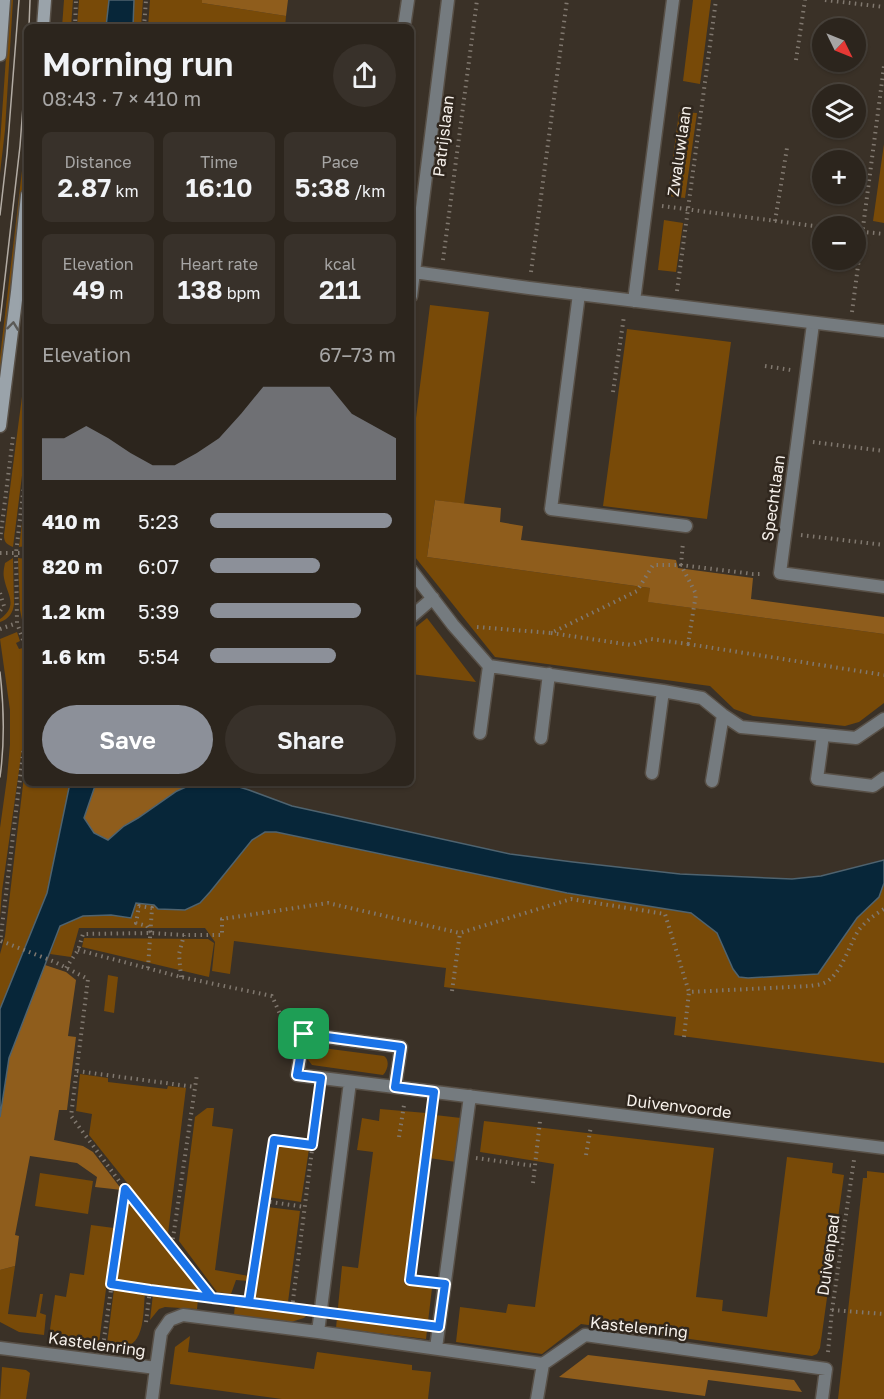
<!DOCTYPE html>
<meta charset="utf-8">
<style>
:root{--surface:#2c251d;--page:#38312a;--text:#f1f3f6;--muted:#a6a5a4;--line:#48423b;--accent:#8c9099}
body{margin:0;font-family:"Golos Text",sans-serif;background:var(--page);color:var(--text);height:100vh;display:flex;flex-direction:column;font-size:22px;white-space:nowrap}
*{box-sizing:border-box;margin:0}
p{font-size:20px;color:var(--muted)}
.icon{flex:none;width:33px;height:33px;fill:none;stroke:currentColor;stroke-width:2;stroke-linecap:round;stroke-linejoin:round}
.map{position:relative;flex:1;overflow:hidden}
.panel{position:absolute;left:24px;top:24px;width:390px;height:762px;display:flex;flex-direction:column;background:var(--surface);border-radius:9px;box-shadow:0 2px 4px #0004,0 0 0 2px var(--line)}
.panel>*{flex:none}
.needle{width:39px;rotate:133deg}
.fabs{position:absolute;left:812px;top:18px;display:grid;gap:12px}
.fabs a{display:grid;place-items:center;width:54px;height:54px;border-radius:50%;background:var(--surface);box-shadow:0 2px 4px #0004,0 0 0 2px var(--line);font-size:30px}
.pin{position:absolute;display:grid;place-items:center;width:51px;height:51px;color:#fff;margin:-26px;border-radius:12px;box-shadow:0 3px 9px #0006}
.round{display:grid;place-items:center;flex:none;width:63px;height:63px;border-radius:32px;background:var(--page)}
.summary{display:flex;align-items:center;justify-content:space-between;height:102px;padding:0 18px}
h1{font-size:33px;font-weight:600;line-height:45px}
.metrics{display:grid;grid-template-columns:repeat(3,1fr);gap:9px;height:102px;padding:6px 18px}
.metrics div{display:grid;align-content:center;border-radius:9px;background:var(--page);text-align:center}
.metrics b{font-size:26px;font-weight:600}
.metrics small{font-size:16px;font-weight:400}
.metrics p{font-size:16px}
.chart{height:168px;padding:12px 18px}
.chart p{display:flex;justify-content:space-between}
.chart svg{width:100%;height:108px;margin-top:6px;fill:var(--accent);opacity:.7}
.action{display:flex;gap:12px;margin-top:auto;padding:12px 18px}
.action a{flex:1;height:69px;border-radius:36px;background:var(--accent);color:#fff;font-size:24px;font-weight:600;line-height:69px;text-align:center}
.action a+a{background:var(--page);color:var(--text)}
ul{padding:0 18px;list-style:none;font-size:20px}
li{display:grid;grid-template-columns:96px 72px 1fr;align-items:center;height:45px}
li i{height:15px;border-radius:8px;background:var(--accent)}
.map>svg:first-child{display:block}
.green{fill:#784a08}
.forest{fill:#8f5d1c}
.water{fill:#072639;stroke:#4f636f;stroke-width:1.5}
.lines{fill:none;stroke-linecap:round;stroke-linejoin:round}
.lane-casing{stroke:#585047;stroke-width:15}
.street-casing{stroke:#585047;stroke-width:15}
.secondary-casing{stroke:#585047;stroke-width:15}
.path{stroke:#80786f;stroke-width:4;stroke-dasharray:1.5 4.5;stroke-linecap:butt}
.lane{stroke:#757b7f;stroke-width:12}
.street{stroke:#757b7f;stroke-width:12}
.secondary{stroke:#9aa3aa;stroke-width:12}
.tram{stroke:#b3aca4;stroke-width:1.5}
.oneway{stroke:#5a5956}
.route-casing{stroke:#fff;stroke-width:12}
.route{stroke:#1a73e8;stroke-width:8}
.labels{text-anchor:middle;stroke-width:5;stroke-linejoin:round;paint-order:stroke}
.street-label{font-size:16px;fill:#f8f2ec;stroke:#30271e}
</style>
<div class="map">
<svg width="884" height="1399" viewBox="0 0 884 1399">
<rect width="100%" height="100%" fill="#3a3127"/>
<!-- green -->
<path class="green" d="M 10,0 L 13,0 L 5,130 L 0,173 L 0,143 Z
M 64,0 L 73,0 L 71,27 L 62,27 Z
M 79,0 L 109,0 L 106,27 L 77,27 Z
M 134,0 L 143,0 L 141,27 L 133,27 Z
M 150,0 L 202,0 L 202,3 L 286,16 L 285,27 L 148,27 Z
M 693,0 L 711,0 L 700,84 L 683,81 Z
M 679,112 L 697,113 L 685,198 L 668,196 Z
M 27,128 L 27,157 L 0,380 L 0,357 Z
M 884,144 L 884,223 L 873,221 Z
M 664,220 L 683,223 L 676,272 L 658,270 Z
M 430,305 L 489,312 L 464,504 L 435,500 L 427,557 L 650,588 L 649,602 L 884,634 L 884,703 L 859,722 L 845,726 L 753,716 L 734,709 L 710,686 L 495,657 L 411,552 L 411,458 Z
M 627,329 L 731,342 L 707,519 L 603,506 Z
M 27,358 L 27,436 L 13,547 C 6,544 4,542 4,535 Z
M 27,483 L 27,546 L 19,547 Z
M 13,558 L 14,604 C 13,613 9,619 0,622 L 0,619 C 19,605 7,595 4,578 C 3,573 4,568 5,563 Z
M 18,558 L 27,559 L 27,644 L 20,610 Z
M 427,618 L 476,682 L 411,674 L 411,631 Z
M 17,632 L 20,641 L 16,643 L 19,649 L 23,648 L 27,665 L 25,728 L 2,891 L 0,917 L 0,828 L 7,778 L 10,744 L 10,710 L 0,639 Z
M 27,751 L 27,783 L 70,783 L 47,893 L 0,1009 L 0,954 L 5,936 Z
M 265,832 L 276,832 L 567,893 L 691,913 L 717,933 L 733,969 L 800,975 L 818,974 L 857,918 L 879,897 L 884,883 L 884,1063 L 674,1035 L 676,1017 L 444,987 L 446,968 L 234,941 L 230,974 L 212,971 L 215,942 L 205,928 L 79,928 L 71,957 L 50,954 L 60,926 L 82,916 L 111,915 L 131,918 L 135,903 L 154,905 L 158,909 L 185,910 L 200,903 L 210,892 L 252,840 Z
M 84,938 L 208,939 L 214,943 L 209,977 L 82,947 Z
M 108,975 L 118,977 L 114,1013 L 104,1011 Z
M 315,1047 L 384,1056 C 390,1060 388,1070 383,1075 L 312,1065 L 306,1057 C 307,1051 310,1049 315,1047 Z
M 80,1074 L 108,1078 L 108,1082 L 167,1089 L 168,1086 L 186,1088 L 168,1234 L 89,1135 L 92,1114 L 76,1111 Z
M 207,1108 L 214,1108 L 212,1126 L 233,1129 L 215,1270 L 249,1276 L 249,1281 L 236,1280 L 231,1294 L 217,1292 L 179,1241 L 195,1117 Z
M 380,1109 L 426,1113 L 404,1283 L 432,1288 L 426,1339 L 336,1328 L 342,1266 L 358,1268 L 373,1152 L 357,1150 L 362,1118 L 379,1121 Z
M 435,1115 L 461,1118 L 456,1162 L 429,1158 Z
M 484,1121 L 714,1148 L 696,1297 L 723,1300 L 722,1311 L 767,1317 L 787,1157 L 833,1163 L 832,1173 L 844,1175 L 820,1348 L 817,1354 L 812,1356 L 581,1324 L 542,1354 L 456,1342 L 460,1307 L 506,1313 L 508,1304 L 535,1307 L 554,1164 L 480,1152 Z
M 276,1144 L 309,1149 L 301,1202 L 268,1197 Z
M 867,1171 L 884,1173 L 884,1399 L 838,1399 L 863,1178 L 867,1178 Z
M 40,1173 L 93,1181 L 88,1214 L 35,1206 Z
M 125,1205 L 135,1205 L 198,1285 L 197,1290 L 115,1280 Z
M 267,1207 L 300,1211 L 288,1302 L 255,1298 Z
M 91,1225 L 114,1228 L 99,1343 L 49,1336 L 55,1295 L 66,1297 L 70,1273 L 84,1275 Z
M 15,1266 L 8,1314 L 36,1317 L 40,1294 L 43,1294 L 40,1313 L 46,1315 L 44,1335 L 19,1332 L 0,1322 L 0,1270 Z
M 114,1289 L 145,1294 C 143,1310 145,1341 127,1346 C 121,1347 113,1345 107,1344 Z
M 153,1294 L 198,1299 L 197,1309 L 165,1307 L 159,1309 L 150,1320 Z
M 235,1304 L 308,1314 L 304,1318 L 291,1322 L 234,1315 Z
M 190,1336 L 188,1352 L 314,1369 L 317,1352 L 412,1365 L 412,1370 L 431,1372 L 428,1399 L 282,1399 L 170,1384 L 175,1347 Z
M 2,1367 L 26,1370 L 30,1373 L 26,1399 L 0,1399 Z"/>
<!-- forest -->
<path class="forest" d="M 202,0 L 288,0 L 286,16 L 202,3 Z
M 435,500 L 501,508 L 500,522 L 523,526 L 521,540 L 676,560 L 678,568 L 753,578 L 751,599 L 884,617 L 884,634 L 648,602 L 650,588 L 427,557 Z
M 96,783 L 195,783 L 177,791 L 138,818 L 124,826 L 108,840 L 94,833 L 84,818 Z
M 45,965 L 66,972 L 76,980 L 68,1036 L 76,1037 L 67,1110 L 59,1110 L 54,1140 L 83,1146 L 93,1152 L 122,1190 L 95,1187 L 97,1177 L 77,1163 L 30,1156 L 15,1235 L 19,1236 L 15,1266 L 0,1270 L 0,1117 L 9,1058 Z
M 588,1355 L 794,1380 L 802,1392 L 708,1380 L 705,1396 L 559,1377 Z"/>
<!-- water -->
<path class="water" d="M 109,0 L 134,0 L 133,27 L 106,27 Z
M 70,783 L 96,783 L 84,818 L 94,833 L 108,840 L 124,826 L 138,818 L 177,791 L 195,783 L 226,783 L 249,790 L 292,806 L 510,854 L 573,862 L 680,874 L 792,879 L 821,876 L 884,860 L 884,883 L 879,897 L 857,918 L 818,974 L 748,978 L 739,977 L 733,969 L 717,933 L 691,913 L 567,893 L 276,832 L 265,832 L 252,840 L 210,892 L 200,903 L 185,910 L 158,909 L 154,905 L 136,903 L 131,918 L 111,915 L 83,916 L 60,926 L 9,1058 L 0,1117 L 0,1009 L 47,893 Z"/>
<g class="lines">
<defs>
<path id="lane" d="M 579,294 L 551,509 L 686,526
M 813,324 L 780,573 L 884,587
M 823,735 L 817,779 L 873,786 L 884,778"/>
<path id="street" d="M 404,27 L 408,0
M 414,272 L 529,288 L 884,331
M 411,296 L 448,0
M 634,301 L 673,0
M 411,570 L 453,625 L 489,666 L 663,691 L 702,698 L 723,715 L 741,727 L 856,738 L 884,719
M 411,617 L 433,598
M 480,733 L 489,666
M 541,738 L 549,674
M 652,773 L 663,691
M 712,781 L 723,715
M 304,1034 L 401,1047 L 395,1087 L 297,1075 Z
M 395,1087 L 884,1148
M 318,1332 L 350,1082
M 0,1348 L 156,1368 L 161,1333 L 170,1320 L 183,1315 L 318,1332 L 543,1364 L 585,1335 L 826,1369 L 822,1399
M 436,1348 L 470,1096
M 152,1399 L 156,1368
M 537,1399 L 543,1364"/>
<path id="secondary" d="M 43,27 L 45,0
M 0,55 L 4,0
M 0,426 L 17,292 L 27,195"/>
</defs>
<!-- lane casing -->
<use href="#lane" class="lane-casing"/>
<!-- street casing -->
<use href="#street" class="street-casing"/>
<!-- secondary casing -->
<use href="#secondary" class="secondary-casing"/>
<!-- path -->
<path class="path" d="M 825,0 L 884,7
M 75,27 L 76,0
M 144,27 L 146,0
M 796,60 L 805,0
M 662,206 L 822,227
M 775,221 L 787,148
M 855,231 L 884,234
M 443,260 L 477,0
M 531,272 L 567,0
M 677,291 L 716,0
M 852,312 L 884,66
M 765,366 L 791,370
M 613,392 L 624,316
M 813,442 L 884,451
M 27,460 L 16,553 L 17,623 L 27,651
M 801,535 L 884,545
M 0,540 L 13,437
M 0,553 L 27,553
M 0,593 L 4,606 L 0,611
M 477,627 L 551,633 L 637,591 L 653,565 L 681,565 L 753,574 L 763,574
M 0,629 L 17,623
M 551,633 L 631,645 L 651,639 L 688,644 L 696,594 L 681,565 L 683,542
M 688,644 L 884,675
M 1,941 L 55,962 L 88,979 L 71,1116 L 125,1189 L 212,1298
M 0,943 L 27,721
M 78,950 L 181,977 L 272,996 L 283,1021 L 290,1026
M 66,968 L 78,950 L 83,934 L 151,933 L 184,935 L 222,935 L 222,919 L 328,903 L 460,933 L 571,899 L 665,914 L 689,992 L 810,986 C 814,985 820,985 824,983 C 840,977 850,944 858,931 C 865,922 874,915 884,909
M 148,968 L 152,908 L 139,906 L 136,923 L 147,926 L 151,933
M 181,977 L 179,954 L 184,935
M 452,991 L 460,933
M 684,1037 L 689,992
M 77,1071 L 195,1087
M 399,1137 L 404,1105
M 586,1155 L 591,1126
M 476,1158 L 535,1166
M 533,1183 L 540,1121
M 264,1201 L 305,1207
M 172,1245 L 197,1074
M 429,1283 L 410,1280 L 432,1107
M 111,1284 L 306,1310
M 249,1302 L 274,1140 L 312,1145
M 292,1308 L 319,1094
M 832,1310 L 884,1314
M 338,1314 L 422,1325
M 146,1322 L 150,1290
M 103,1346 L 125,1190
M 828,1352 L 832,1310 L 854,1160"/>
<!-- lane -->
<use href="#lane" class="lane"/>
<!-- street -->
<use href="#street" class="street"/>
<!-- secondary -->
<use href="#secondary" class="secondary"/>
<!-- tram -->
<path class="tram" d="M 29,27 L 30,0
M 0,215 L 7,154 L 19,0
M 0,321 L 20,146 L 27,54
M 0,672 C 4,707 5,741 0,777"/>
</g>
<!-- one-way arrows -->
<defs><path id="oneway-chevron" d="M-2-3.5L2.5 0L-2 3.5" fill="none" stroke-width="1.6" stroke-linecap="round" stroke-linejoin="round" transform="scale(1.5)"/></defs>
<use class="oneway" href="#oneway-chevron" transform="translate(13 326) rotate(-83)"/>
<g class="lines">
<defs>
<path id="route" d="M 304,1034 L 297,1075 L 321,1078 L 312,1145 L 274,1140 L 249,1302 L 212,1298 L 125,1189 L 111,1284 L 150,1290 L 439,1327 L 445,1284 L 410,1280 L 434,1092 L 395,1087 L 401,1047 L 304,1034"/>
</defs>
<!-- route casing -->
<use href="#route" class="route-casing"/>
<!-- route -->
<use href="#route" class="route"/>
</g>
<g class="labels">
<!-- street labels -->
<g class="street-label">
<text transform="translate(443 136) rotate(-83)" y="6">Patrijslaan</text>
<text transform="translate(679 151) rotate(-82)" y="6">Zwaluwlaan</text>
<text transform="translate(773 498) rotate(-82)" y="6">Spechtlaan</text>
<text transform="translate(679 1106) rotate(7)" y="6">Duivenvoorde</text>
<text transform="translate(828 1255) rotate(-82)" y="6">Duivenpad</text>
<text transform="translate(639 1327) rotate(6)" y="6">Kastelenring</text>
<text transform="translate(97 1344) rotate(8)" y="6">Kastelenring</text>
</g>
</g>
</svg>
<div class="fabs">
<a><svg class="needle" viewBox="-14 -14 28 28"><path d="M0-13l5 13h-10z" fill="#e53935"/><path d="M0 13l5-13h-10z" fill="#a6a5a4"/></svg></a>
<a><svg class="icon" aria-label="layers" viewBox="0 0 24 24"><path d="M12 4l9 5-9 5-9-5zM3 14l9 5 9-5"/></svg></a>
<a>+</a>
<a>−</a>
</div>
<div class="pin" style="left:304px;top:1034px;background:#1e9e55"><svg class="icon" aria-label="arrive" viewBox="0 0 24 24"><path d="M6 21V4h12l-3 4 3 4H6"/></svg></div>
<section class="panel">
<div class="summary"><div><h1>Morning run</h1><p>08:43 · 7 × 410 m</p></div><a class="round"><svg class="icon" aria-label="share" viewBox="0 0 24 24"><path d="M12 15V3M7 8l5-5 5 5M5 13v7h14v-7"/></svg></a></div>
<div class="metrics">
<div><p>Distance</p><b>2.87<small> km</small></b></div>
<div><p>Time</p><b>16:10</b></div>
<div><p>Pace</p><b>5:38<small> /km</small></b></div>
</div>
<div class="metrics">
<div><p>Elevation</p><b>49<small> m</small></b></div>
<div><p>Heart rate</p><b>138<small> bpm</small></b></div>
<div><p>kcal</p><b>211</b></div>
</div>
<div class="chart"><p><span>Elevation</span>67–73 m</p>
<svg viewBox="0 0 160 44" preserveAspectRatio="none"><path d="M0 44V27L10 27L20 22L30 27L40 33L50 38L60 38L70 33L80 27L90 17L100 6L110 6L120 6L130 6L140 17L150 22L160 27V44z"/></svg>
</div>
<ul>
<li><b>410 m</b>5:23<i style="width:98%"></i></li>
<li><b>820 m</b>6:07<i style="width:59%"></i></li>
<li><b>1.2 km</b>5:39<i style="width:81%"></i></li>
<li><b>1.6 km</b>5:54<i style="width:68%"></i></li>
</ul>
<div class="action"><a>Save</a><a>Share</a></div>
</section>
</div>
